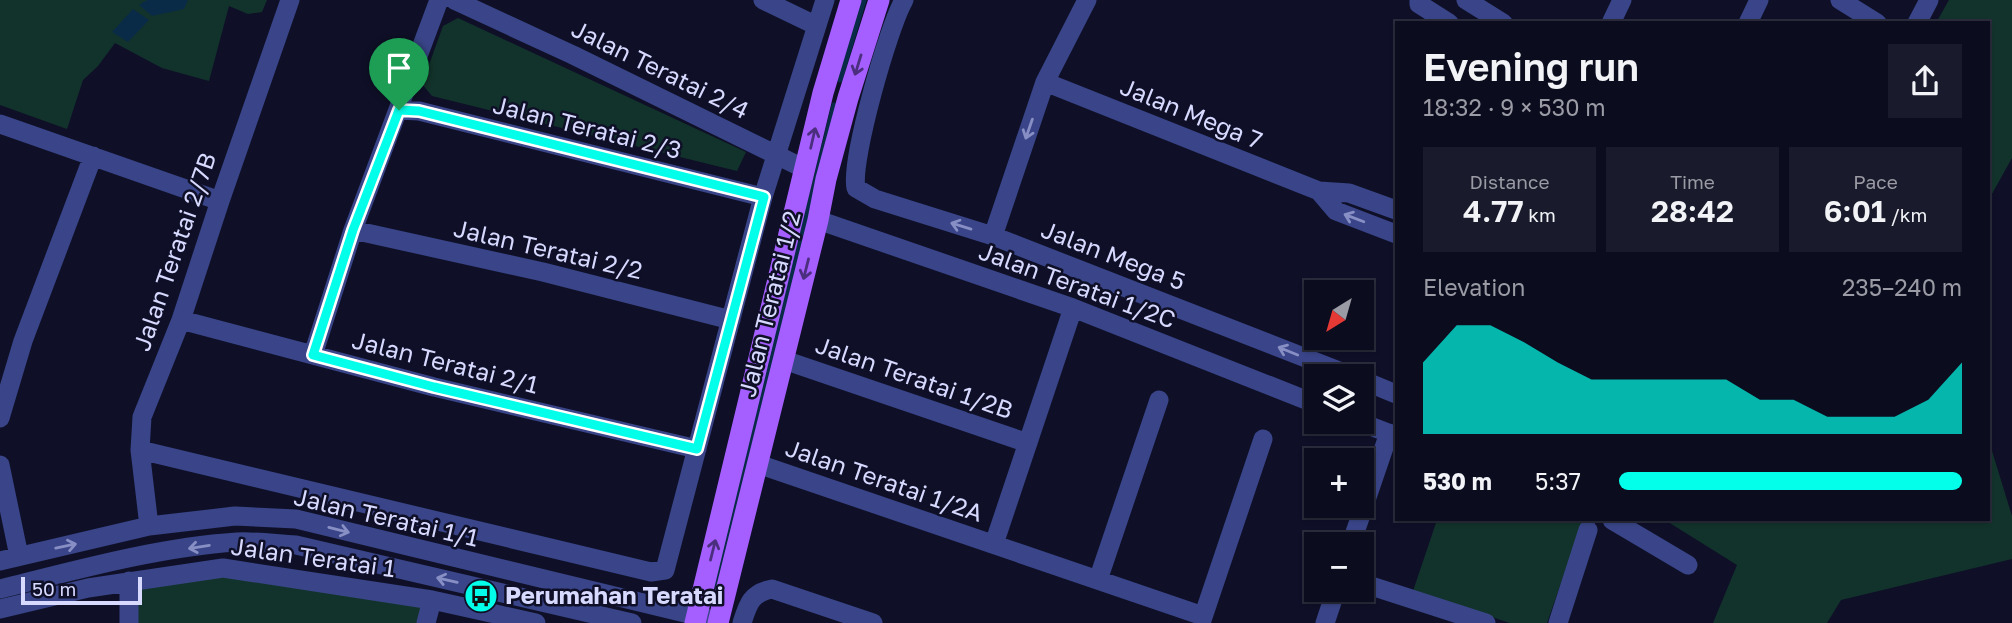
<!DOCTYPE html>
<meta charset="utf-8">
<style>
:root{--surface:#0b0c1e;--page:#191a2b;--text:#f1f3f6;--muted:#9a9ba4;--line:#2b2c3c;--accent:#03ffea}
body{margin:0;font-family:"Golos Text",sans-serif;background:var(--page);color:var(--text);height:100vh;display:flex;flex-direction:column;font-size:26px;white-space:nowrap}
*{box-sizing:border-box;margin:0}
p{font-size:23px;color:var(--muted)}
.icon{flex:none;width:38px;height:38px;fill:none;stroke:currentColor;stroke-width:2;stroke-linecap:round;stroke-linejoin:round}
.map{position:relative;flex:1;overflow:hidden}
.sheet{position:absolute;left:1395px;top:21px;width:595px;height:500px;display:flex;flex-direction:column;background:var(--surface);border-radius:0px;box-shadow:0 2px 5px #0004,0 0 0 2px var(--line)}
.sheet>*{flex:none}
.needle{width:46px;rotate:217deg}
.controls{position:absolute;left:1304px;top:280px;display:grid;gap:14px}
.controls a{display:grid;place-items:center;width:70px;height:70px;border-radius:0px;background:var(--surface);box-shadow:0 2px 5px #0004,0 0 0 2px var(--line);font-size:35px}
.scale{position:absolute;left:21px;bottom:18px;width:121px;box-sizing:border-box;padding-left:7px;border:4px solid #d7d9ff;border-top:0;font-size:19px;line-height:24px;white-space:nowrap;color:#d7d9ff;-webkit-text-stroke:5px #0f1028;paint-order:stroke}
.pin{position:absolute;display:grid;place-items:center;width:60px;height:60px;color:#fff;margin:-72px -30px;border-radius:50% 50% 50% 0;rotate:-45deg;box-shadow:0 0 7px #0007}
.pin .icon{rotate:45deg}
.round{display:grid;place-items:center;flex:none;width:74px;height:74px;border-radius:0px;background:var(--page)}
.summary{display:flex;align-items:center;justify-content:space-between;height:119px;padding:0 28px}
h1{font-size:38px;font-weight:600;line-height:52px}
.figures{display:grid;grid-template-columns:repeat(3,1fr);gap:10px;height:119px;padding:7px 28px}
.figures div{display:grid;align-content:center;border-radius:0px;background:var(--page);text-align:center}
.figures b{font-size:30px;font-weight:600}
.figures small{font-size:19px;font-weight:400}
.figures p{font-size:19px}
.chart{height:196px;padding:14px 28px}
.chart p{display:flex;justify-content:space-between}
.chart svg{width:100%;height:126px;margin-top:7px;fill:var(--accent);opacity:.7}
ul{padding:0 28px;list-style:none;font-size:23px}
li{display:grid;grid-template-columns:112px 84px 1fr;align-items:center;height:52px}
li i{height:18px;border-radius:9px;background:var(--accent)}
.map>svg:first-child{display:block}
.green{fill:#12332b}
.water{fill:#092b47}
.lines{fill:none;stroke-linecap:round;stroke-linejoin:round}
.stream{stroke:#092b47;stroke-width:5}
.minor{stroke:#394588;stroke-width:19}
.major{stroke:#a55eff;stroke-width:21}
.oneway{stroke:#4b2f7e}
.oneway2{stroke:#888fc4}
.route-casing{stroke:#fff;stroke-width:14}
.route{stroke:#03ffea;stroke-width:9}
.labels{text-anchor:middle;stroke-width:5;stroke-linejoin:round;paint-order:stroke}
.street-label{font-size:24px;fill:#d7d9ff;stroke:#0f1028}
.poi-label{font-size:24px;font-weight:bold;fill:#d7d9ff;stroke:#0f1028;text-anchor:start}
</style>
<div class="map">
<svg width="2012" height="623" viewBox="0 0 2012 623">
<rect width="100%" height="100%" fill="#0f1028"/>
<!-- green -->
<path class="green" d="M 0,0 L 267,0 L 262,12 L 248,14 L 229,6 L 209,81 L 162,68 L 115,43 L 98,66 L 83,80 L 67,129 L 0,105 Z
M 1949,0 L 2012,0 L 2012,158 L 1988,201 L 1988,23 L 1936,23 Z
M 458,18 L 746,152 L 737,171 L 432,96 L 422,84 L 443,26 Z
M 1988,438 L 2012,516 L 2012,559 L 1841,600 L 1827,623 L 1713,623 L 1737,565 L 1665,520 L 1988,520 Z
M 1437,520 L 1583,520 L 1547,623 L 1510,623 L 1413,591 Z
M 224,574 L 423,606 L 419,623 L 135,623 L 135,587 Z"/>
<!-- water -->
<path class="water" d="M 147,0 L 188,0 L 184,9 L 152,16 L 139,5 Z
M 133,9 L 149,20 L 128,42 L 112,32 Z"/>
<g class="lines">
<!-- stream -->
<path class="stream" d="M 840,80 L 864,0
M 715,586 L 834,105"/>
<!-- minor -->
<path class="minor" d="M 454,0 L 573,55 L 805,169
M 763,0 L 815,25
M 904,0 C 889,25 850,161 856,188 L 875,199 L 993,236 L 1352,376
M 1419,0 L 1419,4 L 1449,23
M 1466,0 L 1503,23
M 1840,0 L 1877,23
M 1611,23 L 1622,0
M 1748,23 L 1759,0
M 1917,23 L 1929,0
M 1045,82 L 1319,191 L 1349,193 L 1396,210
M 399,110 L 419,111 L 763,197
M 0,124 L 220,201
M 1319,191 L 1336,211 L 1396,234
M 818,220 L 1073,308 L 1316,404
M 353,230 L 543,272 L 731,320
M 993,236 L 1045,82 L 1087,0
M 181,320 L 434,387 L 697,449
M 313,355 L 353,230 L 439,0
M 784,360 L 1028,443
M 1362,380 L 1396,394
M 0,418 L 23,341 L 93,156
M 1360,422 L 1396,436
M 140,450 L 651,572 L 665,570 L 763,197 L 825,0
M 758,464 L 1203,616
M 0,465 L 19,556
M 1612,520 L 1688,565
M 149,526 L 140,450 L 142,417 L 181,320 L 220,201 L 290,0
M 994,544 L 1073,308
M 1351,544 L 1389,433
M 0,561 L 149,526 L 235,516 L 296,519 L 718,621
M 1098,580 L 1159,400
M 129,581 L 129,623
M 1362,583 L 1486,623
M 0,589 C 76,570 159,547 237,542 C 256,541 276,544 296,545 L 632,623
M 0,609 L 88,588 L 223,568 L 432,600 L 536,623
M 426,623 L 432,600
M 742,623 C 748,604 751,593 772,589 L 873,623
M 1201,623 L 1263,439
M 1325,623 L 1336,590
M 1558,623 L 1588,530"/>
<!-- major -->
<path class="major" d="M 695,623 L 823,93 L 851,0
M 718,623 L 818,220 L 826,179 L 848,98 L 879,0"/>
</g>
<!-- one-way arrows -->
<defs><path id="oneway-shaft" d="M-6 0H5M1.5-3L5.5 0L1.5 3" fill="none" stroke-width="1.6" stroke-linecap="round" stroke-linejoin="round" transform="scale(1.75)"/></defs>
<g class="oneway">
<use href="#oneway-shaft" transform="translate(858 65) rotate(107)"/>
<use href="#oneway-shaft" transform="translate(813 138) rotate(-77)"/>
<use href="#oneway-shaft" transform="translate(806 269) rotate(104)"/>
<use href="#oneway-shaft" transform="translate(713 550) rotate(-76)"/>
</g>
<g class="oneway2">
<use href="#oneway-shaft" transform="translate(1029 129) rotate(109)"/>
<use href="#oneway-shaft" transform="translate(1354 218) rotate(-159)"/>
<use href="#oneway-shaft" transform="translate(961 226) rotate(-163)"/>
<use href="#oneway-shaft" transform="translate(1288 351) rotate(-158)"/>
<use href="#oneway-shaft" transform="translate(339 530) rotate(14)"/>
<use href="#oneway-shaft" transform="translate(66 546) rotate(-12)"/>
<use href="#oneway-shaft" transform="translate(199 547) rotate(171)"/>
<use href="#oneway-shaft" transform="translate(447 580) rotate(-167)"/>
</g>
<g class="lines">
<defs>
<path id="route" d="M 399,110 L 419,111 L 764,197 L 697,449 L 434,387 L 313,355 L 353,230 Z"/>
</defs>
<!-- route casing -->
<use href="#route" class="route-casing"/>
<!-- route -->
<use href="#route" class="route"/>
</g>
<!-- icons -->
<defs>
<symbol id="bus-disc" viewBox="-11 -11 22 22"><circle r="9.5" fill="#03ffea" stroke="#0f1028"/><path d="M-5-6H5V4H4V6H2V4H-2V6H-4V4H-5ZM-3.5-4V0h7V-4ZM-3.5 1.2v1.5H-2V1.2ZM2 1.2v1.5H3.5V1.2Z" fill="#111"/></symbol>
</defs>
<g fill-rule="evenodd">
<use href="#bus-disc" x="462" y="577" width="38" height="38"/>
</g>
<g class="labels">
<!-- street labels -->
<g class="street-label">
<text transform="translate(660 70) rotate(26)" y="8">Jalan Teratai 2/4</text>
<text transform="translate(1191 114) rotate(22)" y="8">Jalan Mega 7</text>
<text transform="translate(587 128) rotate(14)" y="8">Jalan Teratai 2/3</text>
<text transform="translate(548 250) rotate(13)" y="8">Jalan Teratai 2/2</text>
<text transform="translate(175 252) rotate(-71)" y="8">Jalan Teratai 2/7B</text>
<text transform="translate(1113 256) rotate(21)" y="8">Jalan Mega 5</text>
<text transform="translate(1077 286) rotate(20)" y="8">Jalan Teratai 1/2C</text>
<text transform="translate(770 304) rotate(-76)" y="8">Jalan Teratai 1/2</text>
<text transform="translate(445 363) rotate(14)" y="8">Jalan Teratai 2/1</text>
<text transform="translate(914 378) rotate(19)" y="8">Jalan Teratai 1/2B</text>
<text transform="translate(884 481) rotate(19)" y="8">Jalan Teratai 1/2A</text>
<text transform="translate(386 518) rotate(13)" y="8">Jalan Teratai 1/1</text>
<text transform="translate(313 558) rotate(8)" y="8">Jalan Teratai 1</text>
</g>
<!-- poi labels -->
<g class="poi-label">
<text x="505" y="604">Perumahan Teratai</text>
</g>
</g>
</svg>
<div class="controls">
<a><svg class="needle" viewBox="-14 -14 28 28"><path d="M0-13l5 13h-10z" fill="#e53935"/><path d="M0 13l5-13h-10z" fill="#9a9ba4"/></svg></a>
<a><svg class="icon" aria-label="layers" viewBox="0 0 24 24"><path d="M12 4l9 5-9 5-9-5zM3 14l9 5 9-5"/></svg></a>
<a>+</a>
<a>−</a>
</div>
<div class="scale">50 m</div>
<div class="pin" style="left:399px;top:110px;background:#1e9e55"><svg class="icon" aria-label="arrive" viewBox="0 0 24 24"><path d="M6 21V4h12l-3 4 3 4H6"/></svg></div>
<section class="sheet">
<div class="summary"><div><h1>Evening run</h1><p>18:32 · 9 × 530 m</p></div><a class="round"><svg class="icon" aria-label="share" viewBox="0 0 24 24"><path d="M12 15V3M7 8l5-5 5 5M5 13v7h14v-7"/></svg></a></div>
<div class="figures">
<div><p>Distance</p><b>4.77<small> km</small></b></div>
<div><p>Time</p><b>28:42</b></div>
<div><p>Pace</p><b>6:01<small> /km</small></b></div>
</div>
<div class="chart"><p><span>Elevation</span>235–240 m</p>
<svg viewBox="0 0 160 44" preserveAspectRatio="none"><path d="M0 44V19L10 6L20 6L30 12L40 19L50 25L60 25L70 25L80 25L90 25L100 32L110 32L120 38L130 38L140 38L150 32L160 19V44z"/></svg>
</div>
<ul>
<li><b>530 m</b>5:37<i style="width:100%"></i></li>
</ul>
</section>
</div>
